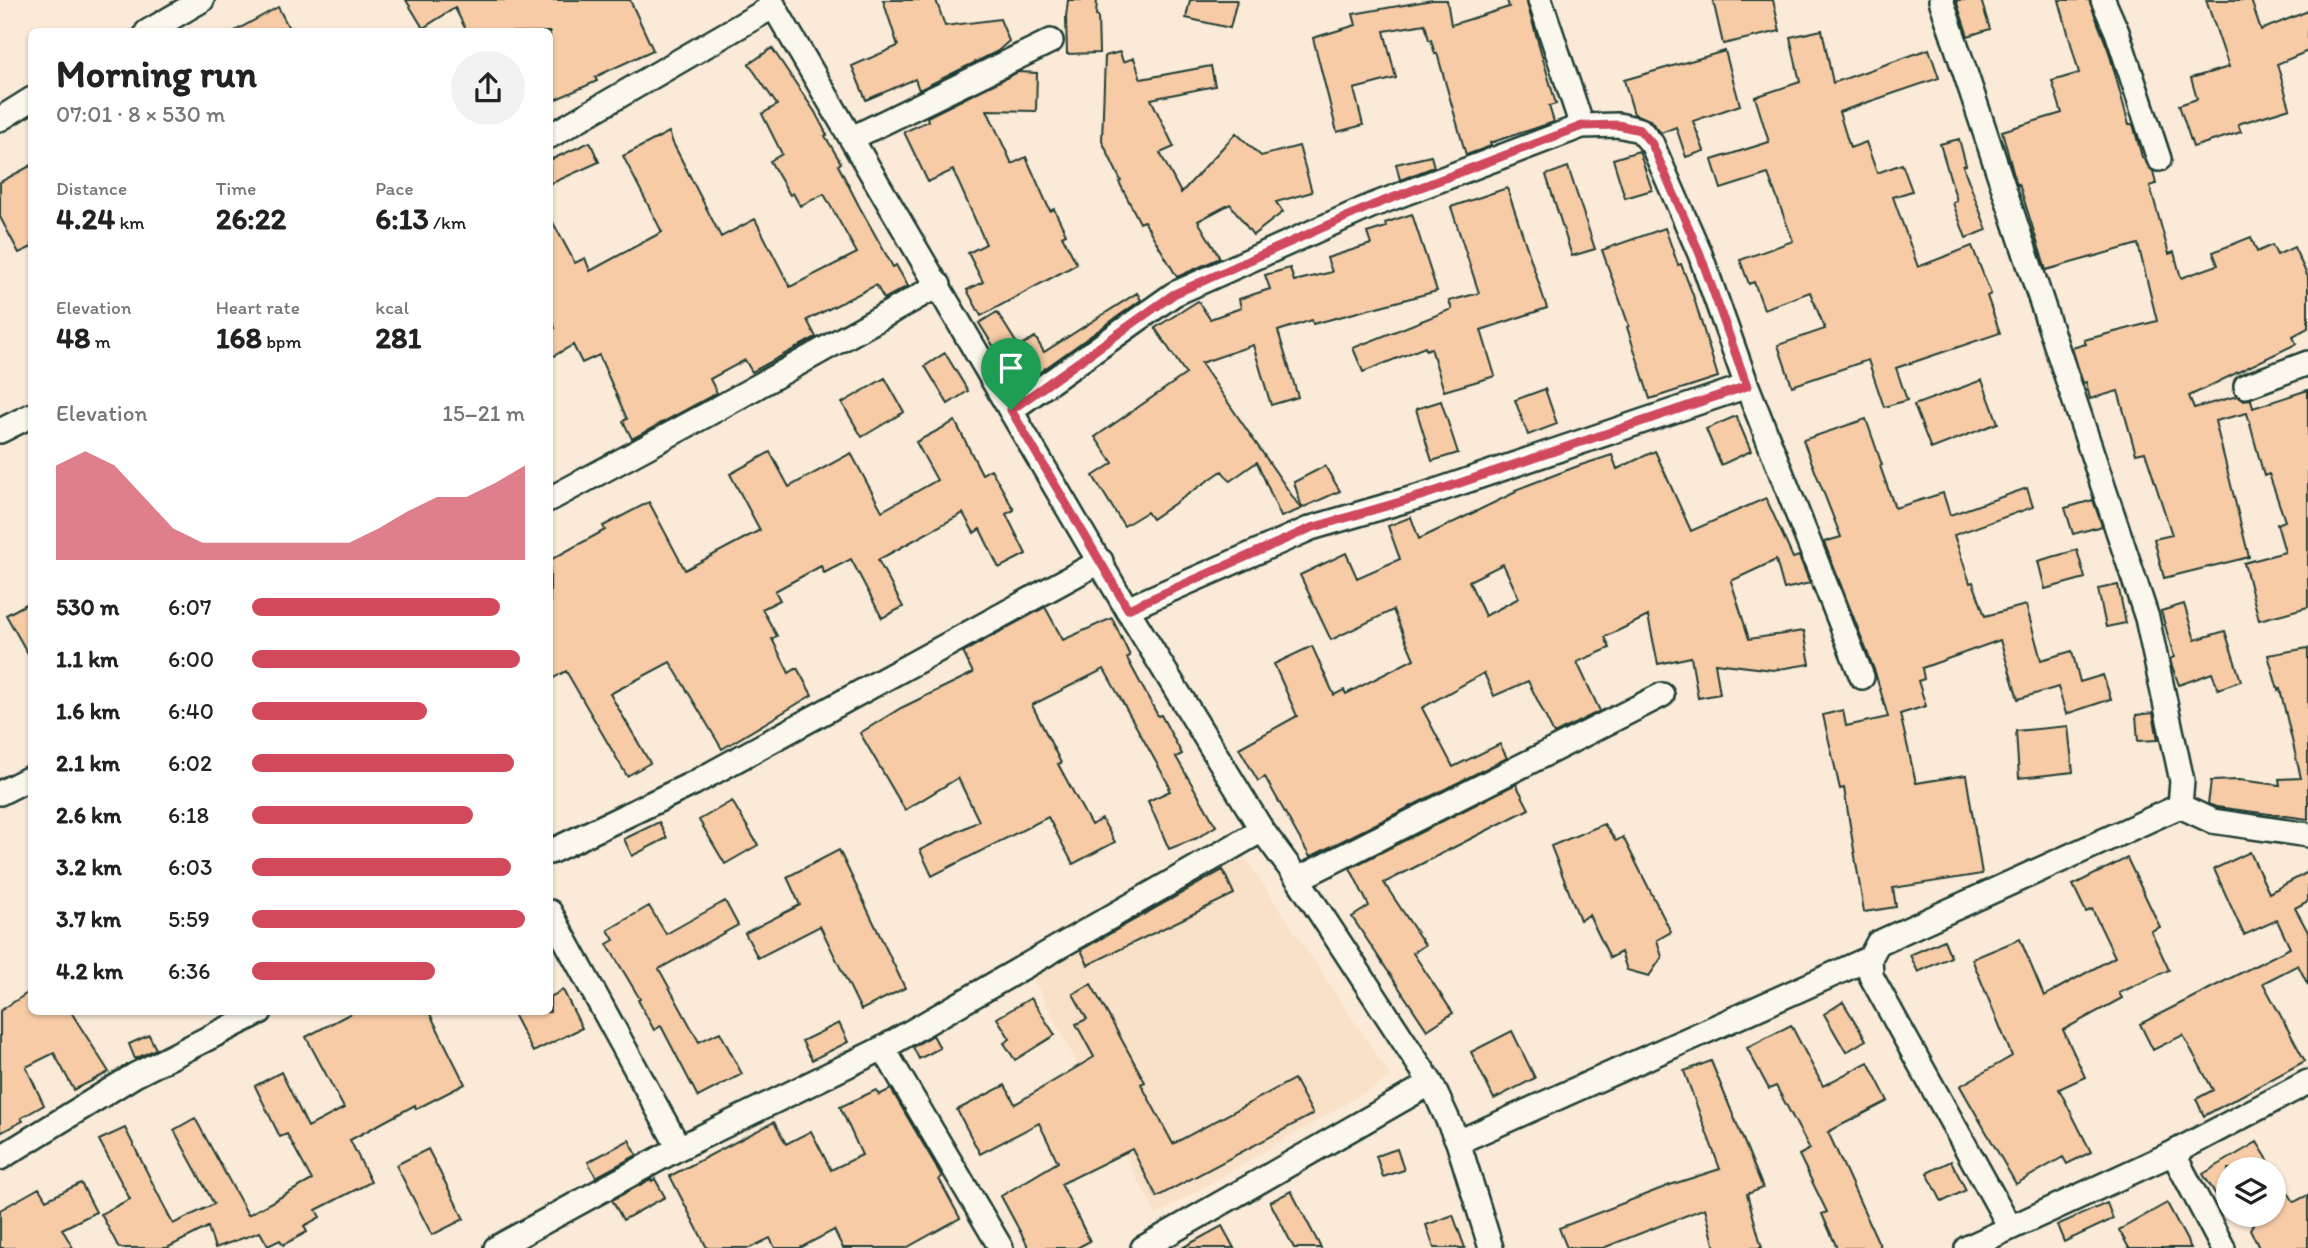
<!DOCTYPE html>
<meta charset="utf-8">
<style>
:root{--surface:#fff;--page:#f2f2f2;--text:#222;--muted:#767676;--accent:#d1495b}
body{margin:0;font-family:Itim,sans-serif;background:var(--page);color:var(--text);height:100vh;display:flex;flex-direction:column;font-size:26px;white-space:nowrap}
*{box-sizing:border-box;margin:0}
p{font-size:23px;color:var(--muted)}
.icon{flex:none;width:38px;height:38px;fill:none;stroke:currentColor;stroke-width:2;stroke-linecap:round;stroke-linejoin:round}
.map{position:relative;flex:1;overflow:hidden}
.drawer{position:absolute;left:28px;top:28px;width:525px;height:987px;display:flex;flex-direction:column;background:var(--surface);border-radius:10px;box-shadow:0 2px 5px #0004}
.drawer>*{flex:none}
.controls{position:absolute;left:2216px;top:1157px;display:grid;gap:14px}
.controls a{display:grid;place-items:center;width:70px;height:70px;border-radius:50%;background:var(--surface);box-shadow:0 2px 5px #0004;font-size:35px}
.pin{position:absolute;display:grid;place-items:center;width:60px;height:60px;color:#fff;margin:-72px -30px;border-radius:50% 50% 50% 0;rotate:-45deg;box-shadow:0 0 7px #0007}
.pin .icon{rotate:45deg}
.round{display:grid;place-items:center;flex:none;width:74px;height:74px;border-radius:37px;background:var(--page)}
.overview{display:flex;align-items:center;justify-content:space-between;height:119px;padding:0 28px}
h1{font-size:38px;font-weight:700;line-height:52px}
.metrics{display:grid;grid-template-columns:repeat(3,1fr);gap:10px;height:119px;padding:7px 28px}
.metrics div{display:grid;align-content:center}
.metrics b{font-size:30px;font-weight:700}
.metrics small{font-size:19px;font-weight:400}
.metrics p{font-size:19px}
.chart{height:196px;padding:14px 28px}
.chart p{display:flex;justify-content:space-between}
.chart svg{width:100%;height:126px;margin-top:7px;fill:var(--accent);opacity:.7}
ul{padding:0 28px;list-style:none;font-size:23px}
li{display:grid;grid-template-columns:112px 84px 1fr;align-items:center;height:52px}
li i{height:18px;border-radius:9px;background:var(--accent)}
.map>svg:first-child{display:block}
.built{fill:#f9e1c8}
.building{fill:#f7cba6;stroke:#1f3d34;stroke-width:2;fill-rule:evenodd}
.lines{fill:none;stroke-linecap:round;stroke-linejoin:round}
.minor-casing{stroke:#1f3d34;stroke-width:28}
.minor{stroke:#fbf7ec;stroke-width:23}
.route-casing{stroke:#fff;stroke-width:14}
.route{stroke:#d1495b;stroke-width:9}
</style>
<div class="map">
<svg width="2308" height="1248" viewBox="0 0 2308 1248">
<rect width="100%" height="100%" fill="#faead7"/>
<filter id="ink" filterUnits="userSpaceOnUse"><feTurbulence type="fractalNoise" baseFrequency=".0143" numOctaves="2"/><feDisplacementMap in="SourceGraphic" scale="14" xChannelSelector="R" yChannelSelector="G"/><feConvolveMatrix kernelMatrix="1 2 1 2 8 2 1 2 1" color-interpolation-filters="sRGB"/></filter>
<g filter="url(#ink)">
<!-- built -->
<path class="built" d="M 1237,845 L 1391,1077 L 1156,1215 L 1025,963 Z"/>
<!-- building -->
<path class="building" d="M 406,0 L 630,0 L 653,50 L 595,77 L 597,81 L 550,102 L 550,32 L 467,32 L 455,8 L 423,28 Z
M 883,0 L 936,0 L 945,26 L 1000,19 L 1009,41 L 998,51 L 919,90 L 915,79 L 866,100 L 852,66 L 898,46 Z
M 1068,0 L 1097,0 L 1096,16 L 1098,16 L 1099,53 L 1067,54 L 1066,17 Z
M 1190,0 L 1237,0 L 1230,28 L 1186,18 Z
M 1432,0 L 1447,0 L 1451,25 L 1509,7 L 1507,0 L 1526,0 L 1556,104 L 1549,106 L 1554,122 L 1490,143 L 1491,146 L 1466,155 L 1437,53 L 1435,54 L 1431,40 L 1429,40 L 1425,24 L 1384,31 L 1396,78 L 1354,89 L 1363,125 L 1337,132 L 1313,38 L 1356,25 L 1353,14 Z
M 1713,0 L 1773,0 L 1780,31 L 1723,44 Z
M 1956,0 L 1981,0 L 1990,29 L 1968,36 Z
M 2059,0 L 2089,0 L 2109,52 L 2129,125 L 2133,124 L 2142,157 L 2153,171 L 2156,184 L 2150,186 L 2169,254 L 2174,252 L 2181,278 L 2218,265 L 2213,252 L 2251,237 L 2257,252 L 2272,245 L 2277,255 L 2294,247 L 2308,277 L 2308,328 L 2293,336 L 2296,344 L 2189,396 L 2194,408 L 2237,396 L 2243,400 L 2251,399 L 2253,408 L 2308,390 L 2308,607 L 2259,620 L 2244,563 L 2285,552 L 2277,524 L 2285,521 L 2269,474 L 2264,476 L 2247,413 L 2215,421 L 2249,557 L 2164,578 L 2154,539 L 2172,535 L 2145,452 L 2136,454 L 2118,391 L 2090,399 L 2086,382 L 2083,383 L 2072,348 L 2086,344 L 2084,340 L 2157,321 L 2138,244 L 2046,270 L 2019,184 L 2017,185 L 2014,176 L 2002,131 L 2062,113 L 2052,81 L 2079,73 Z
M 2206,0 L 2251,0 L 2261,30 L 2308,11 L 2308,51 L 2277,64 L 2290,108 L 2238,124 L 2241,132 L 2193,147 L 2179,105 L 2197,99 L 2191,78 L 2229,67 Z
M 278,7 L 291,32 L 233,32 Z
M 1822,30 L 1833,83 L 1929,49 L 1939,78 L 1839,112 L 1850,148 L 1866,142 L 1877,173 L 1902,164 L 1912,191 L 1893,197 L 1918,267 L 1972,246 L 1991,294 L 1987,296 L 2000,333 L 1896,368 L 1907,400 L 1884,407 L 1868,360 L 1792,386 L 1778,345 L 1825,329 L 1810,292 L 1764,309 L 1754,282 L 1749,284 L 1740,260 L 1793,241 L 1768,174 L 1721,189 L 1712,160 L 1769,142 L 1755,97 L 1800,82 L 1790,37 Z
M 772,48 L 815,112 L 827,135 L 825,136 L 841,163 L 838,165 L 859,206 L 893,267 L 896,265 L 908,286 L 884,299 L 876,285 L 807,320 L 816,337 L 752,372 L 745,360 L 710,379 L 717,393 L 632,439 L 623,421 L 627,419 L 599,355 L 582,363 L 573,345 L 550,358 L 550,331 L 555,328 L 550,316 L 550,217 L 575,263 L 585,258 L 590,271 L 662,232 L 623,156 L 669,132 L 673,143 L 721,237 L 755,219 L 790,287 L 857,253 L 824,194 L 800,206 L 793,193 L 790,195 L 770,161 L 782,154 L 762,114 L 777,105 L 749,64 Z
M 1725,51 L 1740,105 L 1693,121 L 1704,151 L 1686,157 L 1676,127 L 1661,133 L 1650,120 L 1634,114 L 1624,80 Z
M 1120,52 L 1123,62 L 1134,58 L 1141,79 L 1211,66 L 1215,86 L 1151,99 L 1174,147 L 1160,153 L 1181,193 L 1236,133 L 1261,156 L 1299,146 L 1312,192 L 1276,202 L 1283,212 L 1253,235 L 1230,204 L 1198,221 L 1220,258 L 1177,277 L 1144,221 L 1140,223 L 1119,182 L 1121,181 L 1102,141 L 1105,56 Z
M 1018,72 L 1037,73 L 1036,111 L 987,110 L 1012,164 L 1026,157 L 1050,211 L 1054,209 L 1066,234 L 1062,236 L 1077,264 L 981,316 L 967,290 L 983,282 L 968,253 L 986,244 L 953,170 L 928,182 L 904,132 L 928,121 L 927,117 Z
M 1959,139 L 1966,165 L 1963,166 L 1987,230 L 1966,238 L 1953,203 L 1957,201 L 1940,144 Z
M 590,142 L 599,162 L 550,184 L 550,160 Z
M 1639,151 L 1652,190 L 1625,198 L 1613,159 Z
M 1431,156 L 1434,167 L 1400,180 L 1396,164 Z
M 32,165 L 32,247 L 19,253 L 0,217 L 0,182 Z
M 1568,167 L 1595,249 L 1572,256 L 1546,175 Z
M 1507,188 L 1547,308 L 1481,330 L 1495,376 L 1444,391 L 1431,348 L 1426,350 L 1425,347 L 1363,372 L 1353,348 L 1452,309 L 1449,301 L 1479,293 L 1451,207 Z
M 1412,214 L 1437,291 L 1313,324 L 1312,320 L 1278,331 L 1298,397 L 1271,405 L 1253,345 L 1201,363 L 1301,509 L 1281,517 L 1257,462 L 1230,481 L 1222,471 L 1152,519 L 1147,512 L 1124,526 L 1093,476 L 1113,463 L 1095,437 L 1186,374 L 1155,328 L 1198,301 L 1210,319 L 1241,308 L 1239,299 L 1270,289 L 1265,275 L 1290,268 L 1294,281 L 1332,272 L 1327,258 L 1371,244 L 1367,233 L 1386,227 L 1385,223 Z
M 1665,228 L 1678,265 L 1681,264 L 1693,295 L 1718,377 L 1650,399 L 1627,327 L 1629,326 L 1602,250 Z
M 1137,293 L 1141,300 L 1019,387 L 979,323 L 997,312 L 1019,347 L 1035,337 L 1044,352 Z
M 945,353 L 968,391 L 948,404 L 925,366 Z
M 885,378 L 904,412 L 862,437 L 842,403 Z
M 1982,380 L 1998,423 L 1931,449 L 1914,405 Z
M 1545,389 L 1557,424 L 1528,435 L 1515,400 Z
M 1441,401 L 1458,453 L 1432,461 L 1416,409 Z
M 1736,416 L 1751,451 L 1721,465 L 1706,429 Z
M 1866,419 L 1882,465 L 1880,466 L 1895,508 L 1943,493 L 1950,515 L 2027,488 L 2033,507 L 1954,535 L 1970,583 L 1973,582 L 1985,616 L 2026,605 L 2041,660 L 2072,651 L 2080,682 L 2103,675 L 2111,699 L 2066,714 L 2058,687 L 2018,699 L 2000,640 L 1922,668 L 1924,679 L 1918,681 L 1926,706 L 1900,714 L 1916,783 L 1966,775 L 1982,874 L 1893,888 L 1896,907 L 1864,912 L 1844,788 L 1840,789 L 1823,715 L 1843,710 L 1846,726 L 1888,717 L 1875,672 L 1824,542 L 1841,537 L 1803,440 Z
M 955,421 L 982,474 L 991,469 L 1014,510 L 1006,514 L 1026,554 L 999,568 L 980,529 L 974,533 L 963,513 L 878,560 L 903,607 L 882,618 L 851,559 L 824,573 L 821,566 L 775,591 L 780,600 L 762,609 L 777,636 L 772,639 L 789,673 L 797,668 L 812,695 L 722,749 L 670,662 L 610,694 L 650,763 L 627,776 L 566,671 L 550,680 L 550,560 L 605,530 L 603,526 L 649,502 L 685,570 L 760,530 L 730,474 L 770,452 L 789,487 L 851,453 L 882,511 L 937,480 L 916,442 Z
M 1655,451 L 1691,531 L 1766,498 L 1793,558 L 1799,556 L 1810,583 L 1784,589 L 1776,560 L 1731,581 L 1749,639 L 1804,631 L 1810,664 L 1773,670 L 1715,663 L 1720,694 L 1698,698 L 1691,657 L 1658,664 L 1648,616 L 1605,637 L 1610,648 L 1577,662 L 1600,711 L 1554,734 L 1528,681 L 1494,696 L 1484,673 L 1422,708 L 1453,767 L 1500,744 L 1507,758 L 1310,857 L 1265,777 L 1258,781 L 1239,748 L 1297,716 L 1274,664 L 1312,646 L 1334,695 L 1344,690 L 1346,694 L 1414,659 L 1393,610 L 1331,640 L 1300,575 L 1346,553 L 1357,578 L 1400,559 L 1388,526 L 1411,517 L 1419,539 L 1516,492 L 1515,490 L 1578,466 L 1612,455 L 1617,469 ZM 1503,564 L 1519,598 L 1485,616 L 1469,581 Z
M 1325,466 L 1340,491 L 1302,508 L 1294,482 Z
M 2093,500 L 2102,526 L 2073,534 L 2065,508 Z
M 2077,550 L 2085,578 L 2045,589 L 2038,561 Z
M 2118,585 L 2126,623 L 2106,627 L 2098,589 Z
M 32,601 L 32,661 L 6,615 Z
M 2184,604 L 2195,640 L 2225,631 L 2241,681 L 2218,689 L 2212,673 L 2179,685 L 2172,666 L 2170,659 L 2174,657 L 2161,611 Z
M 1045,607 L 1063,640 L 1112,618 L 1130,656 L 1127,658 L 1158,716 L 1161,715 L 1182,754 L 1176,757 L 1216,826 L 1197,838 L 1169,849 L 1148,801 L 1170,791 L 1168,788 L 1170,787 L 1104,669 L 1032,705 L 1061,763 L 1058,764 L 1091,825 L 1102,819 L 1115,842 L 1073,864 L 1048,817 L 932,876 L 920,850 L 979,821 L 958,778 L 905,810 L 860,733 L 901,708 L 973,673 L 963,652 Z
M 2308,648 L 2308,819 L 2216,807 L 2208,804 L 2211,781 L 2239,780 L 2280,785 L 2279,779 L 2301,778 L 2280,689 L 2278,690 L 2268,655 Z
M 2153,713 L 2158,740 L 2138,741 L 2136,715 Z
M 2068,726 L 2073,772 L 2019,778 L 2016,731 Z
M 1516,784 L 1529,809 L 1384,883 L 1425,945 L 1413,953 L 1453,1013 L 1427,1030 L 1352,917 L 1369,906 L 1350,868 Z
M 732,801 L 758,845 L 725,864 L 699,820 Z
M 659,822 L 667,838 L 632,856 L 624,839 Z
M 1604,824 L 1616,841 L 1623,837 L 1671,932 L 1657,940 L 1662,957 L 1649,976 L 1627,970 L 1621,952 L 1610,958 L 1589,915 L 1580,920 L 1551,846 Z
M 839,850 L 905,988 L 861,1010 L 820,926 L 758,958 L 745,933 L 800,905 L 787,877 Z
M 2250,852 L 2269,893 L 2308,872 L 2308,901 L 2295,908 L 2308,932 L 2308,985 L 2298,965 L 2263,983 L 2305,1061 L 2204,1116 L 2196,1099 L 2213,1090 L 2183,1035 L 2153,1050 L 2140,1024 L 2290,948 L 2277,920 L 2244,935 L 2214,869 Z
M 2127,858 L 2160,927 L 2151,931 L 2169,970 L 2119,993 L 2122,998 L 2063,1030 L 2085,1077 L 2059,1089 L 2091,1152 L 2067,1164 L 2063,1157 L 2016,1184 L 1960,1086 L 2012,1056 L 1972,959 L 2020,939 L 2044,996 L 2115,957 L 2092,909 L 2086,912 L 2073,885 Z
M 1223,870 L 1234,894 L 1088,965 L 1081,950 Z
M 725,901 L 738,925 L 659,969 L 699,1042 L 720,1032 L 742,1074 L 698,1097 L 661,1026 L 654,1030 L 638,1000 L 640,999 L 607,944 L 614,940 L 608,930 L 649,906 L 666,934 Z
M 1944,940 L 1951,957 L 1918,972 L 1910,955 Z
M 1091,984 L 1145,1082 L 1141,1084 L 1173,1144 L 1294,1079 L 1313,1114 L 1157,1197 L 1132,1149 L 1061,1184 L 1090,1241 L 1077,1248 L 1029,1248 L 1001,1196 L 1058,1162 L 1039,1123 L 980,1154 L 957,1110 L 1005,1085 L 1015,1104 L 1094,1057 L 1076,1024 L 1087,1019 L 1073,994 Z
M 32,990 L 32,1012 L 71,1012 L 109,1072 L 74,1090 L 54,1053 L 26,1067 L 44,1105 L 21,1118 L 23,1121 L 0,1133 L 0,1011 Z
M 563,990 L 582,1028 L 533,1052 L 512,1012 L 550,1012 L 550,997 Z
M 1031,998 L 1055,1035 L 1015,1060 L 1004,1043 L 1010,1039 L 997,1018 Z
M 1843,1002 L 1866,1040 L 1846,1052 L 1824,1014 Z
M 353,1012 L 429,1012 L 465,1084 L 416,1109 L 415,1105 L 350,1140 L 371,1182 L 316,1210 L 320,1217 L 304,1226 L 307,1232 L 283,1245 L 280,1240 L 268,1246 L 260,1232 L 215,1248 L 208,1227 L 167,1248 L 119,1248 L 101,1214 L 130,1199 L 99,1140 L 125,1128 L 173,1224 L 214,1204 L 174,1130 L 195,1118 L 248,1215 L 312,1180 L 287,1134 L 280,1137 L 255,1086 L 281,1072 L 308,1127 L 344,1108 L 306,1037 Z
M 839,1023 L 848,1042 L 812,1060 L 802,1041 Z
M 1791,1025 L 1823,1086 L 1868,1062 L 1888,1101 L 1828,1132 L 1881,1248 L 1837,1248 L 1822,1214 L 1827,1212 L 1799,1155 L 1810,1149 L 1776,1086 L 1769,1089 L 1747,1048 Z
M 1512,1031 L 1535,1078 L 1494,1099 L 1471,1052 Z
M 149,1035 L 156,1049 L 135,1059 L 129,1044 Z
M 933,1035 L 940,1048 L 919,1059 L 913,1047 Z
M 1711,1061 L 1763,1188 L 1747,1194 L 1762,1248 L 1715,1248 L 1705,1208 L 1603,1248 L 1567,1248 L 1559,1228 L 1670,1185 L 1720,1169 L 1684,1071 Z
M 891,1089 L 935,1164 L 942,1177 L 939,1179 L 960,1218 L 906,1248 L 843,1248 L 834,1230 L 800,1248 L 775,1248 L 770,1238 L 750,1248 L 707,1248 L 670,1176 L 774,1122 L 786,1144 L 811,1131 L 831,1170 L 862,1155 L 840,1107 L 876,1090 L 879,1095 Z
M 629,1140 L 637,1155 L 596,1177 L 588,1162 Z
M 2257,1142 L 2294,1202 L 2308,1195 L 2308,1248 L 2259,1248 L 2250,1229 L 2260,1214 L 2273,1214 L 2273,1169 L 2228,1169 L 2228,1214 L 2203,1174 Z
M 428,1149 L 464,1219 L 432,1235 L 396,1165 Z
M 1397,1149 L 1404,1170 L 1383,1177 L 1376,1156 Z
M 1951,1161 L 1966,1190 L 1942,1202 L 1927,1173 Z
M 651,1179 L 652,1181 L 655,1179 L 665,1197 L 623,1220 L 612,1200 Z
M 81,1183 L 96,1212 L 62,1229 L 73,1248 L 0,1248 L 0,1210 L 39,1188 L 46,1200 Z
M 1291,1191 L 1321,1248 L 1294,1248 L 1270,1202 Z
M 2107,1203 L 2113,1219 L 2064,1242 L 2057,1225 Z
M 2167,1203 L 2191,1248 L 2129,1248 L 2119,1230 Z
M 1453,1215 L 1465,1248 L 1434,1248 L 1426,1225 Z
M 1222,1226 L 1234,1248 L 1182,1248 Z"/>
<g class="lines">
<defs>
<path id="minor" d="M 770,0 L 1127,609 L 1262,830 L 1298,879 L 1431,1083 L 1458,1142 L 1491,1248
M 1540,0 L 1582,126
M 1941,0 L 2147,618 L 2182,781 L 2180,806 L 1878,943 L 1870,958 L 1871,976 L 2010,1227
M 2103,0 L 2117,32 L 2159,159
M 147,32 L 202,0
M 0,119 L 32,99
M 550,136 L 774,6
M 852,138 L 1051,41
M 2246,386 L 2308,363
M 1011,410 L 1174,294 L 1371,206 L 1582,126 L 1618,125 L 1640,130 L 1652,144 L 1700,254 L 1747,386 L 1862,677
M 0,431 L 32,415
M 550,499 L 708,414 L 939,285
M 1127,609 L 1311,528 L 1424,495 L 1747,386
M 0,793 L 32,777
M 2180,806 L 2212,821 L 2308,835
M 550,852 L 694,783 L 1101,561
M 1298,879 L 1662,695
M 550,912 L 679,1148
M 883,1048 L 1001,1248
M 1458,1142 L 1870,958
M 2173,1153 L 2223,1248
M 0,1158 L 135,1075 L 260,1012
M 496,1248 L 679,1148 L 883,1048 L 1262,830
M 1143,1248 L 1431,1083
M 1967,1248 L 2173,1153 L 2308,1082"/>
</defs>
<!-- minor casing -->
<use href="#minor" class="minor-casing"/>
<!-- minor -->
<use href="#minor" class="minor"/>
</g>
</g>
<g class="lines" filter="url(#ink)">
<defs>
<path id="route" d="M 1618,125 L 1640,130 L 1652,144 L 1700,254 L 1747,386 L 1424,495 L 1311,528 L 1128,609 L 1011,410 L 1174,294 L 1371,206 L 1582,126 Z"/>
</defs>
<!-- route casing -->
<use href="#route" class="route-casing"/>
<!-- route -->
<use href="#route" class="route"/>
</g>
</svg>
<div class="controls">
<a><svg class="icon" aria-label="layers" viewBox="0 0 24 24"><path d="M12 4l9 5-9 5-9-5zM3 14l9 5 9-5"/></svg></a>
</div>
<div class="pin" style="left:1011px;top:410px;background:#1e9e55"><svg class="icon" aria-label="arrive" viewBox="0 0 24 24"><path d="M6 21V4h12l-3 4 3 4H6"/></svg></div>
<section class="drawer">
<div class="overview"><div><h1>Morning run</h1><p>07:01 · 8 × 530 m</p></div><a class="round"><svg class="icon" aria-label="share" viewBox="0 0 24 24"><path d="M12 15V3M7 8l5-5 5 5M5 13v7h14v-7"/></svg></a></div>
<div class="metrics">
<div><p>Distance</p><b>4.24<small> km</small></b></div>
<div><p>Time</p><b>26:22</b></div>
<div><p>Pace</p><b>6:13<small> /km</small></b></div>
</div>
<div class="metrics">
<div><p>Elevation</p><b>48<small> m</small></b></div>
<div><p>Heart rate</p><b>168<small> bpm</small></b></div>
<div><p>kcal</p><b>281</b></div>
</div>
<div class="chart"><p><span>Elevation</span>15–21 m</p>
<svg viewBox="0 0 160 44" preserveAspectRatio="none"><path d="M0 44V11L10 6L20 11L30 22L40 33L50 38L60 38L70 38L80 38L90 38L100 38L110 33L120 27L130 22L140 22L150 17L160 11V44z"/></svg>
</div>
<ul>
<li><b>530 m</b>6:07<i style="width:91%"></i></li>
<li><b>1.1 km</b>6:00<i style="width:98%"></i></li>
<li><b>1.6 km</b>6:40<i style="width:64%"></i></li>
<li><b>2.1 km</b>6:02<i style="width:96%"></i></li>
<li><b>2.6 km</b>6:18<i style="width:81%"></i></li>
<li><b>3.2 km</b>6:03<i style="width:95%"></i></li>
<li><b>3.7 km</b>5:59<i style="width:100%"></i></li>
<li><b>4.2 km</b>6:36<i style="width:67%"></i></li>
</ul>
</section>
</div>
